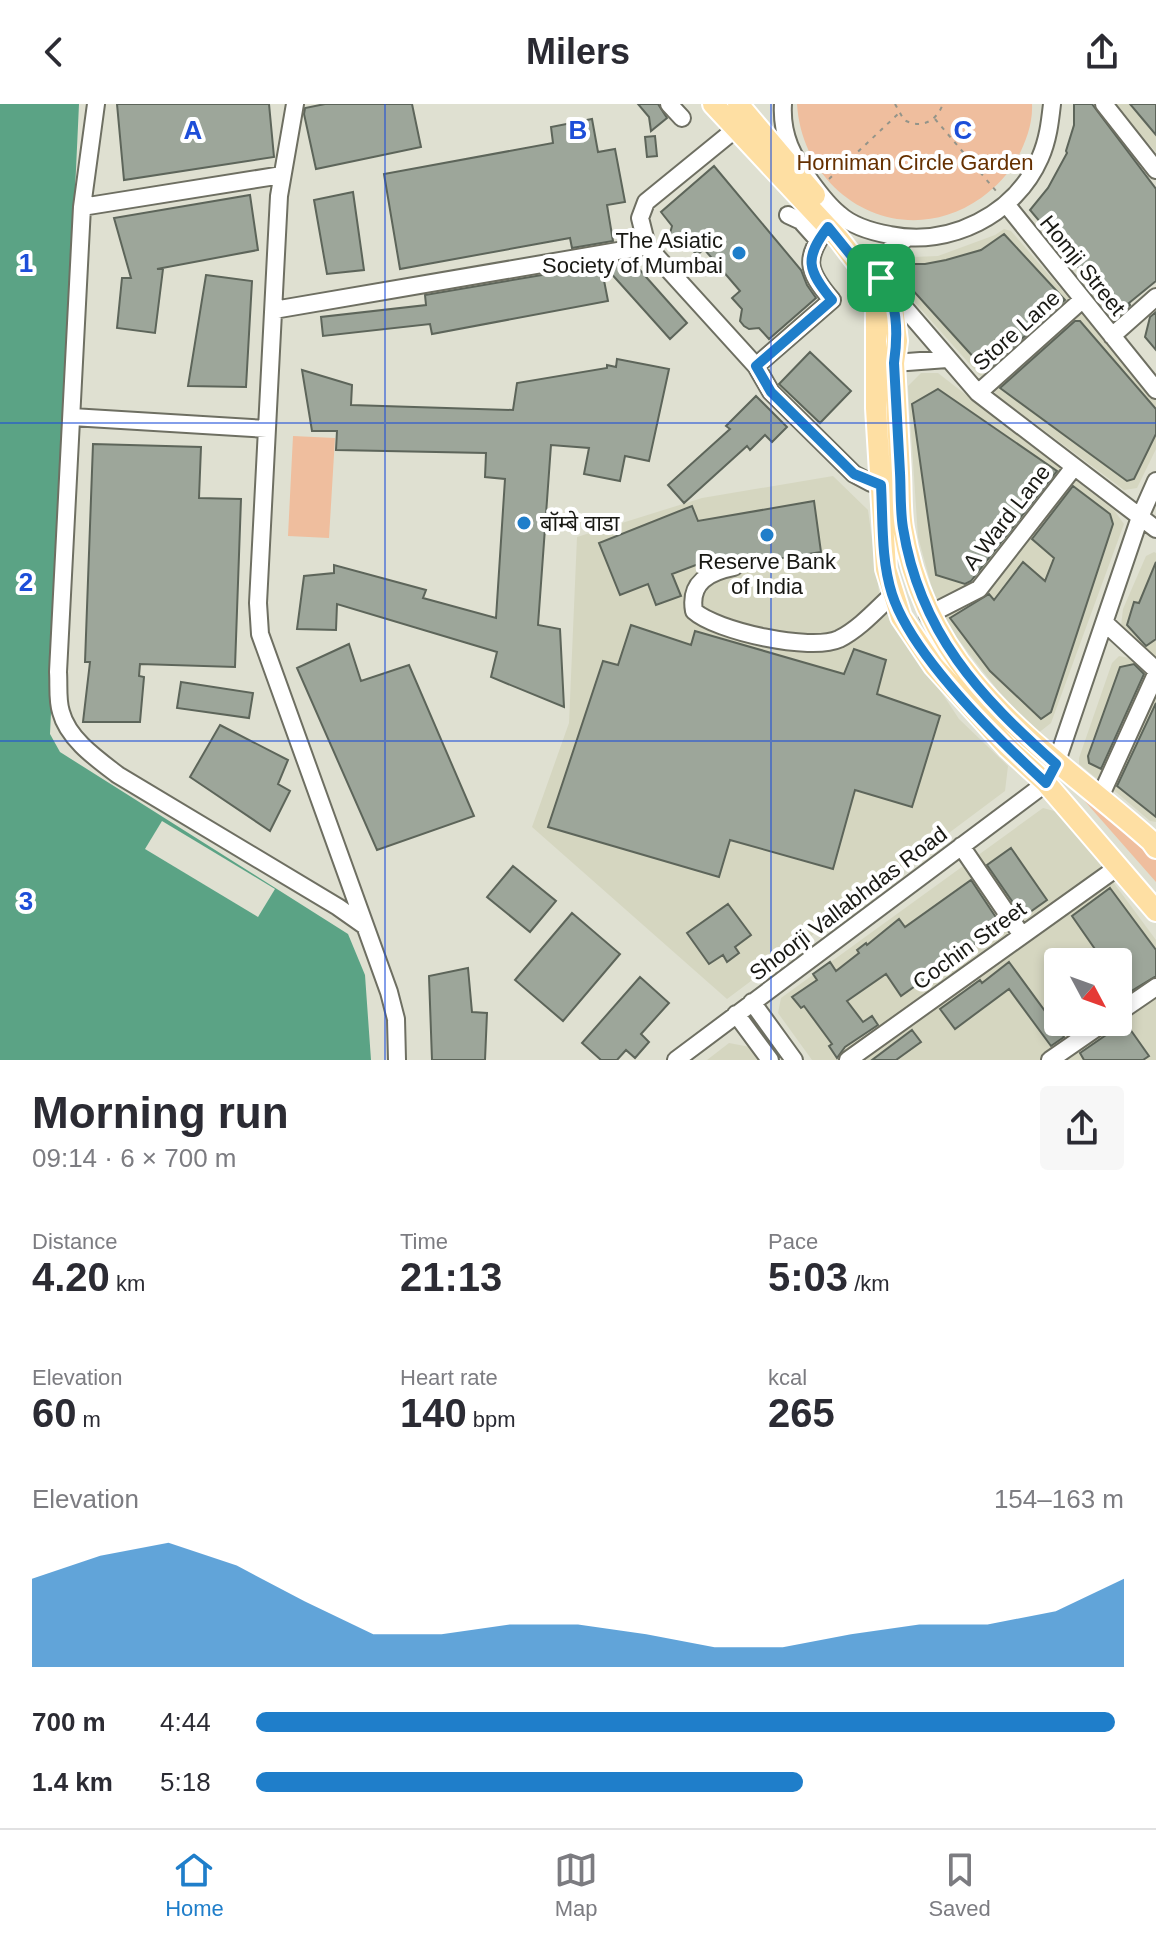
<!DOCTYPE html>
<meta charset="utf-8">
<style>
:root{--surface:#fff;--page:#f7f7f7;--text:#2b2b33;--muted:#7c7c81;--line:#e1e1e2;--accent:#1f7eca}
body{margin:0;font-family:Helvetica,"Noto Sans Devanagari",sans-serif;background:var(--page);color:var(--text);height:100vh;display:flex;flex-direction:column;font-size:30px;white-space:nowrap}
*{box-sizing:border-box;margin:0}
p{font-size:26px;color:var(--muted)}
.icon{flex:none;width:44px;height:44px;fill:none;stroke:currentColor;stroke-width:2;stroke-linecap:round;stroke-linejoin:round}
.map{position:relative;height:956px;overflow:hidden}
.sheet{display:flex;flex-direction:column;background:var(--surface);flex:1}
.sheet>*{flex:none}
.needle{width:52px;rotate:131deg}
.controls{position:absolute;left:1044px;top:844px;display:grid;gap:16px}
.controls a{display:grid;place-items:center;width:88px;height:88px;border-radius:8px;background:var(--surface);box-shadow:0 4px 12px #0003;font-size:40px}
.pin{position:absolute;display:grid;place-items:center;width:68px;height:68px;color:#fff;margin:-34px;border-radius:16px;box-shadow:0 4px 12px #0006}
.round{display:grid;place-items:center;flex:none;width:84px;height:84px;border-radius:8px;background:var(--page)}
.summary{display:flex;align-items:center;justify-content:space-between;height:136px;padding:0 32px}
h1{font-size:44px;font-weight:800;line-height:60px}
.metrics{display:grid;grid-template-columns:repeat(3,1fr);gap:12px;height:136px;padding:8px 32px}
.metrics div{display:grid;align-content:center}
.metrics b{font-size:40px;font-weight:800}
.metrics small{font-size:22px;font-weight:400}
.metrics p{font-size:22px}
.chart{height:224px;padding:16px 32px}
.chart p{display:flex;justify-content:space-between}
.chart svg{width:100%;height:144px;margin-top:8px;fill:var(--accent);opacity:.7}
ul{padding:0 32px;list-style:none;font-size:26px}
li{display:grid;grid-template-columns:128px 96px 1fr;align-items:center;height:60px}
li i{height:20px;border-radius:10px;background:var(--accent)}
header{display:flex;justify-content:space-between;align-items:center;height:104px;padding:0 32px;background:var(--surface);font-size:36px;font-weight:800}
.tabs{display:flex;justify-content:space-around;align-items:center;height:112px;border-top:2px solid var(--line);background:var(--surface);font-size:22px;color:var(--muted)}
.tabs a{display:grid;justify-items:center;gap:4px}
.tabs .on{color:var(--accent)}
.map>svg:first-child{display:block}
.built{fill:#d5d6c0;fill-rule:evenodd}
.green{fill:#efbe9e}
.water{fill:#5ba385}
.pier{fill:#dfe0d1}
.building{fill:#9da69a;stroke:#5d655a;stroke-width:2}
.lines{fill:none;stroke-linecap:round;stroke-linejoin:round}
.minor-casing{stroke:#6e6f62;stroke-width:20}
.major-casing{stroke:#fff;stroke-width:24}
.path{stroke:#939489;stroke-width:2;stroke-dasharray:4 6;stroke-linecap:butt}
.minor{stroke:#fff;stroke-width:16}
.major{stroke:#fedfa3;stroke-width:20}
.route-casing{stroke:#fff;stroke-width:16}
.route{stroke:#1f7eca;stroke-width:10}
.grid{fill:none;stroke:#1d4ed8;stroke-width:2;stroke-opacity:0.55}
.poi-dot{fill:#1f7eca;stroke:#fff;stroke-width:3}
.labels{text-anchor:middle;stroke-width:8;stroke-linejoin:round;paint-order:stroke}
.park-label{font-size:22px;fill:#653001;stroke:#fff}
.poi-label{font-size:22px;fill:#191914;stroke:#fff;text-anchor:end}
.street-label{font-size:22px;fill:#191914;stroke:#fff}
.grid-label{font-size:26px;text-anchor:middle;font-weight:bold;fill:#1d4ed8;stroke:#fff;stroke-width:8;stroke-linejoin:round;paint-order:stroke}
</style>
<header><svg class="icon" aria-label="back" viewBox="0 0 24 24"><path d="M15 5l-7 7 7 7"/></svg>Milers<svg class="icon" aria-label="share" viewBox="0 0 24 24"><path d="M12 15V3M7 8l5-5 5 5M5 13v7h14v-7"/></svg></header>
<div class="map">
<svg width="1156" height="956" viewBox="0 0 1156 956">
<rect width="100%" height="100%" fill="#dfe0d1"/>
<!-- built -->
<path class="built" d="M 1113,0 L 1156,0 L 1156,48 Z
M 1004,125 L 1011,127 L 1156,295 L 1156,345 L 1137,384 L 1124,386 L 998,292 L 887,167 L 888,154 L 938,152 L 995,131 Z
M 921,269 L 938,269 L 1114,406 L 1124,420 L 1051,619 L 1037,630 L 1003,593 L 957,534 L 935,495 L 918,433 L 908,282 Z
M 833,372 L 868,406 L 880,495 L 959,615 L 1008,662 L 1005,687 L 727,895 L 532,723 L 569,619 L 577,433 L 702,394 Z
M 1154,448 L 1156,449 L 1156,557 L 1121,522 L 1123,505 L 1146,452 Z
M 1119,552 L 1134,555 L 1151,569 L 1101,678 L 1079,660 L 1079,654 L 1112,559 Z
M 1156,586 L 1156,718 L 1150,717 L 1110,683 Z
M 1043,704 L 1062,709 L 1156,836 L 1156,956 L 812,956 L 778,909 L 781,894 ZM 1058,858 L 1118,858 L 1118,918 L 1058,918 Z
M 729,939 L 750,943 L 759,956 L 707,956 Z"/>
<!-- green -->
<path class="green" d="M 797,0 L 1032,0 C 1033,19 1026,37 1018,53 C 1009,70 996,83 981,94 C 901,150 803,93 797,0 Z
M 293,332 L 335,334 L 329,434 L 288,432 Z
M 1085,691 L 1144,740 L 1156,756 L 1156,778 L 1082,694 Z"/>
<!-- water -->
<path class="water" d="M 0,0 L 79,0 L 50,630 L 60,648 L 348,830 L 365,871 L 371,956 L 0,956 Z"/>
<!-- pier -->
<path class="pier" d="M 162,717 L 275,785 L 258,813 L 145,745 Z"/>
<!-- building -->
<path class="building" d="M 117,0 L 269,0 L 274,53 L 124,76 Z
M 325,0 L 412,0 L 421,43 L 316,65 L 304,10 L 305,4 Z
M 638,0 L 658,0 L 667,14 L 651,27 L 649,13 Z
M 1074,0 L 1092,0 L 1156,85 L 1156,177 L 1129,199 L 1130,201 L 1117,213 L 1088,181 L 1092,177 L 1066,151 L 1056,125 L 1051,131 L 1030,106 L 1048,84 L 1067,49 L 1066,47 L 1074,21 Z
M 1130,0 L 1156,0 L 1156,31 L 1146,19 Z
M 592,15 L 598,48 L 615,45 L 625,98 L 607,101 L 613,137 L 572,144 L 570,134 L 400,165 L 384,70 L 553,39 L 551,23 Z
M 655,32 L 657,52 L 647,53 L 645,33 Z
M 714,62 L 801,166 L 807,181 L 816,194 L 769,235 L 759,224 L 749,225 L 744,222 L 740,217 L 742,205 L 732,194 L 740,187 L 704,145 L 697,151 L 688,141 L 682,143 L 671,138 L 669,133 L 672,122 L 661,108 Z
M 353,88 L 364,166 L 327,170 L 314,96 Z
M 250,91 L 258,146 L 157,165 L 163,165 L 155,229 L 117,224 L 122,174 L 131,174 L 114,114 Z
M 1004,130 L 1065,196 L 986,267 L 889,160 L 925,160 L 946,156 L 981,146 Z
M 631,156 L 687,219 L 670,235 L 608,166 L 616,158 Z
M 601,161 L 608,197 L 432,230 L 430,220 L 323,232 L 321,213 L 426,201 L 425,191 Z
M 206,171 L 252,177 L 246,283 L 188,282 Z
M 1156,208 L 1156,246 L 1145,233 L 1150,213 Z
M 1075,217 L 1080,217 L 1156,305 L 1156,330 L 1134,375 L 1127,377 L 1000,284 Z
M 810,248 L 851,287 L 820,319 L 779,280 Z
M 617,255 L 669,265 L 649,357 L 625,352 L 620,377 L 584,370 L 589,344 L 551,341 L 538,521 L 560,525 L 564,603 L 491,573 L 497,548 L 337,500 L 336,526 L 297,525 L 304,472 L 334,469 L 334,461 L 426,486 L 423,494 L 496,514 L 505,375 L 485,373 L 486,349 L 336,346 L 337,327 L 312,327 L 302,266 L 352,281 L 351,301 L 513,306 L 517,279 L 607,264 L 607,261 L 616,263 Z
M 938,285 L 1057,367 L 971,477 L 965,480 L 936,471 L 912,300 Z
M 756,292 L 787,323 L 772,338 L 765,331 L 750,346 L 747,342 L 684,399 L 668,381 L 730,325 L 726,322 Z
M 93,340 L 201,343 L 199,394 L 241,395 L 235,563 L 140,560 L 139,572 L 144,573 L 140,618 L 83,618 L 90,558 L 85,558 Z
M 1073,382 L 1110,410 L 1113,420 L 1051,608 L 1041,615 L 990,567 L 950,514 L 989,490 L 994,496 L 1023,458 L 1045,477 L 1054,454 L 1032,435 Z
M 814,397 L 821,448 L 744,460 L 736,452 L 717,456 L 717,453 L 672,470 L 681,492 L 656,501 L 648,480 L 620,491 L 599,439 L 692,402 L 698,417 Z
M 1156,458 L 1156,535 L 1146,542 L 1127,521 L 1134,498 L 1139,499 Z
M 631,521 L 691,541 L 695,527 L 844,570 L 854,545 L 886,556 L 877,590 L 940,612 L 912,703 L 855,686 L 833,765 L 730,736 L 719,773 L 548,723 L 603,557 L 618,561 Z
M 349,540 L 361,577 L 409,561 L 474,712 L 377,746 L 297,564 Z
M 1134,560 L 1144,570 L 1101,665 L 1089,659 L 1088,652 L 1120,563 Z
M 181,578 L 253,589 L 249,614 L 177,604 Z
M 1156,599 L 1156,713 L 1117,682 Z
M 220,621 L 288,656 L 278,680 L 290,687 L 270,727 L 190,673 Z
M 1011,744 L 1047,796 L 1023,813 L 987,761 Z
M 513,762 L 556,797 L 530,828 L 487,793 Z
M 971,776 L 1001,821 L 901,892 L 886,870 L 847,897 L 863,918 L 872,912 L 878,921 L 845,943 L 837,954 L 829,942 L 832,940 L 804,902 L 801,904 L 792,893 L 817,876 L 813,870 L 830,858 L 836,867 L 859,849 L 857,846 L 866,839 L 867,841 L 899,815 L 905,823 Z
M 1110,784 L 1156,846 L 1156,872 L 1128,889 L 1118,876 L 1118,858 L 1104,858 L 1072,812 Z
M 728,800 L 751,831 L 735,843 L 739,849 L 727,858 L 723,851 L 709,860 L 687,829 Z
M 572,809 L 620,850 L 563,917 L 515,876 Z
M 1009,858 L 1064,933 L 1051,942 L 1009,885 L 955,925 L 940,905 L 980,876 L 982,879 Z
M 468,864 L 472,908 L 487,909 L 485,956 L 432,956 L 429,872 Z
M 640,873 L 669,899 L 641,930 L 649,938 L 635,954 L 626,946 L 617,956 L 601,956 L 582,939 Z
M 1125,918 L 1149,952 L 1143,956 L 1084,956 L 1080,949 Z
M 912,926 L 921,938 L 896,956 L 872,956 Z"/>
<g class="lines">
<defs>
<path id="minor" d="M 96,0 L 82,103 L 58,568 C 59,581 57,596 61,608 C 68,635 97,655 118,671 L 338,803 L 365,822
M 295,0 L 279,92 L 258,499 L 260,530 L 389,888 L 396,915 L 397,956
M 669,0 L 682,14
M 783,0 C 781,32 793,53 811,78 C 819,89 829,102 839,110 C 852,122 873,128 890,131 C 950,143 1015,111 1040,54 C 1048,36 1050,18 1052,0
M 1104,0 L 1156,66
M 743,19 L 646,98 L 640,114 L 647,142 L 756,262 L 832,196 C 806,166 804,154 828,123
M 1006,100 L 1156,286
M 82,103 L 282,71
M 788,111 L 801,117 L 818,136
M 870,159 L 907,134
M 891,188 L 978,289 L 1156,425
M 274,206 L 647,142
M 1112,232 L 1156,193
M 894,259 L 947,255
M 756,262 L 771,288 L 854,370 L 871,379 L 891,381
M 978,289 L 1082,196
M 72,313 L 267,325
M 734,463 C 709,468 689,478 694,507 C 716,527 811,548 839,535 C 859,525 876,506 892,491
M 928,511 L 979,485 L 1074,363
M 1105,519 L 1156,566
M 1101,691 L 1156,570
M 961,742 L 1021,830
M 752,898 L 794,956
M 1118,909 L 1156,883
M 736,910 L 770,956
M 676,956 L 1046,679 L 1056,660 L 1140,413 L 1156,377
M 848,956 L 1118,763
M 1050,956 L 1105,918"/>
<path id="major" d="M 713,0 L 839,135 L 867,172 L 876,194 L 876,304 L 886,465 L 901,513 L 934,562 L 1008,644 L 1046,679 L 1156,807
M 738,0 L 815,91
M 871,159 L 891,188 L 897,237 L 894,259 C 896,296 898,333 900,369 C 901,387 900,407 903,424 C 929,579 1044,642 1151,737 L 1156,744"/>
</defs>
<!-- minor casing -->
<use href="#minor" class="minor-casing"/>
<!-- major casing -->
<use href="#major" class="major-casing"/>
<!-- path -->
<path class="path" d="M 895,0 L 904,16 C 921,25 936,18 943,0
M 935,15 L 996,87
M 829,75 L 898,10"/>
<!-- minor -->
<use href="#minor" class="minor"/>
<!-- major -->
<use href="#major" class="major"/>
</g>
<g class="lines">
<defs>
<path id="route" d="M 828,123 L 863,166 L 870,180 L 881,174 C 898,197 898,231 894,259 C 896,296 898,333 900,369 C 901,387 900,406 903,424 C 920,529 979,592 1056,660 L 1046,679 C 998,635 912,552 892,490 C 881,456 883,417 881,381 L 854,370 L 771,288 L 756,262 L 832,196 C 807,166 804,154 828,123 Z"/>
</defs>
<!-- route casing -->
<use href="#route" class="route-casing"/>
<!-- route -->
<use href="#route" class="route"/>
</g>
<!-- grid -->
<path class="grid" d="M 385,0 L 385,956M 771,0 L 771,956M 0,319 L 1156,319M 0,637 L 1156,637"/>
<!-- markers -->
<g class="poi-dot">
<circle cx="739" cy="149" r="8"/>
<circle cx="524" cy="419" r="8"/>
<circle cx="767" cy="431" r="8"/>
</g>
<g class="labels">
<!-- park labels -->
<g class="park-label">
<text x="915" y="66">Horniman Circle Garden</text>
</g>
<!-- poi labels -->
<g class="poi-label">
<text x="723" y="144">The Asiatic<tspan x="723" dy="25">Society of Mumbai</tspan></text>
<text x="540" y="427" text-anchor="start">बॉम्बे वाडा</text>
<text x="767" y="465" text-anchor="middle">Reserve Bank<tspan x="767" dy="25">of India</tspan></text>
</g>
<!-- street labels -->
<g class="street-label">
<text transform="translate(1083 161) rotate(51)" y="8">Homji Street</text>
<text transform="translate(1016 226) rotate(-42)" y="8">Store Lane</text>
<text transform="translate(1006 413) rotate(-52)" y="8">A Ward Lane</text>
<text transform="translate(848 799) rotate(-37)" y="8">Shoorji Vallabhdas Road</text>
<text transform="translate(969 841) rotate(-36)" y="8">Cochin Street</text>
</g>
</g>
<g class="grid-label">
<text x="193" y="35">A</text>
<text x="578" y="35">B</text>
<text x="963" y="35">C</text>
<text x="26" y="168">1</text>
<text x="26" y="487">2</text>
<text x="26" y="806">3</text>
</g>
</svg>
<div class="controls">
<a><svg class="needle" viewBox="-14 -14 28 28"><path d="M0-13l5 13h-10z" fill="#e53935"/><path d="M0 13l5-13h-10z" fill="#7c7c81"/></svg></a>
</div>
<div class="pin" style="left:881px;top:174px;background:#1e9e55"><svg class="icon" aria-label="arrive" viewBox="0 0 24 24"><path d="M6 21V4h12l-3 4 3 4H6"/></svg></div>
</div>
<section class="sheet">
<div class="summary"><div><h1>Morning run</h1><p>09:14 · 6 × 700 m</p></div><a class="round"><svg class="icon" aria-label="share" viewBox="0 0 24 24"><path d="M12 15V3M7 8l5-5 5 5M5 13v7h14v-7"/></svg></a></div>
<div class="metrics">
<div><p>Distance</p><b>4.20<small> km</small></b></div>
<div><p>Time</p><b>21:13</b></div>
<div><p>Pace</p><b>5:03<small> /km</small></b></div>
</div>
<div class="metrics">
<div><p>Elevation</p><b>60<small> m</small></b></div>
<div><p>Heart rate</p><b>140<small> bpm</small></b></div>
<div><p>kcal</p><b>265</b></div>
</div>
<div class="chart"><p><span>Elevation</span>154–163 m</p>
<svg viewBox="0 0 160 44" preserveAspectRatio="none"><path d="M0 44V17L10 10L20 6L30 13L40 24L50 34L60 34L70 31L80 31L90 34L100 38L110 38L120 34L130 31L140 31L150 27L160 17V44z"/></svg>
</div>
<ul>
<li><b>700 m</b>4:44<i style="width:99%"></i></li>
<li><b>1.4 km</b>5:18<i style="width:63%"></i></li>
</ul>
</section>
<nav class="tabs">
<a class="on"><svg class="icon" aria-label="home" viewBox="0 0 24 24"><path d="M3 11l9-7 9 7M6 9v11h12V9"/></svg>Home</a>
<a><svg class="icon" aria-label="map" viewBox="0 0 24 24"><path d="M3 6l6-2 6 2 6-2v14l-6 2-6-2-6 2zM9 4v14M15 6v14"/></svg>Map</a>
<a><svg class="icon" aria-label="saved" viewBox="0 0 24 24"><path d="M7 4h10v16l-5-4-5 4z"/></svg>Saved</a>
</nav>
